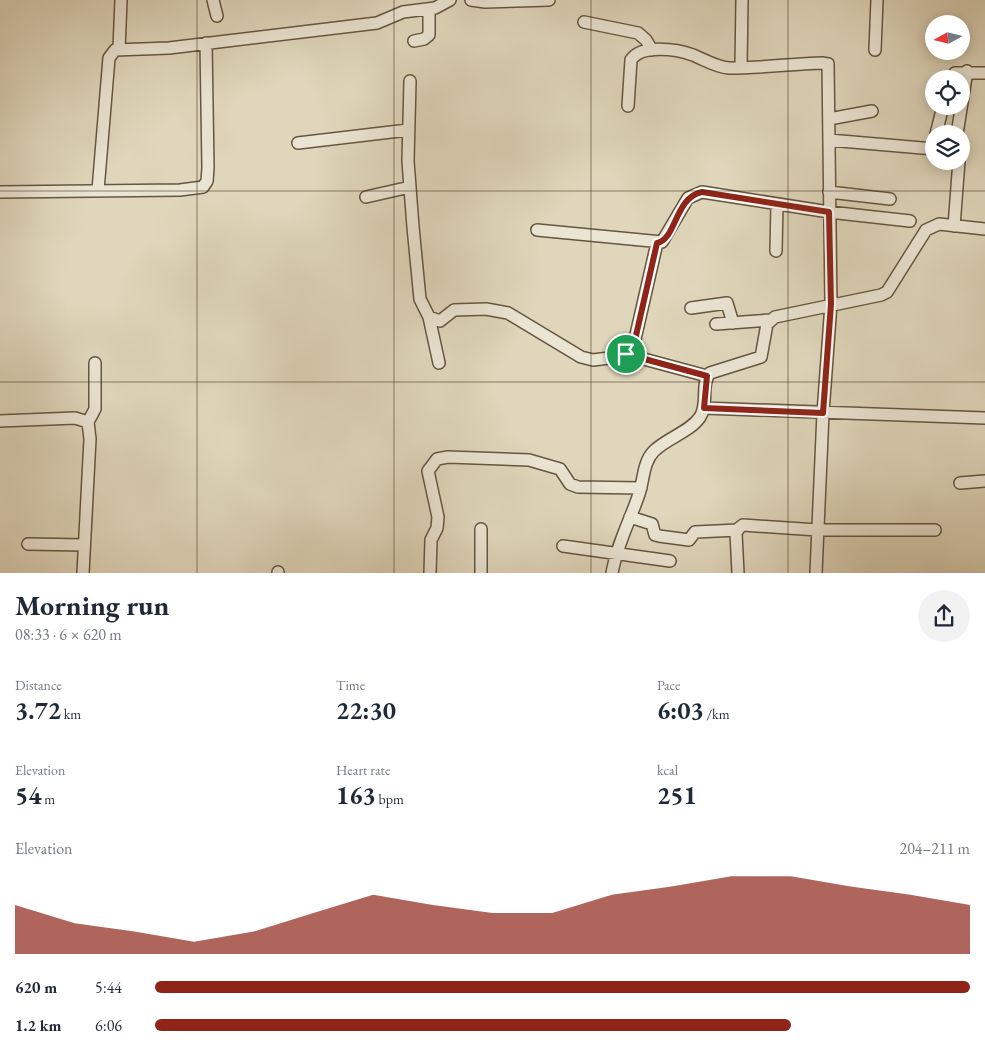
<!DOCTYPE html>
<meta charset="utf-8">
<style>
:root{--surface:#fff;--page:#f2f2f3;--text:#1f2937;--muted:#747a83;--accent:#8f2418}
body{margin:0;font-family:"EB Garamond",serif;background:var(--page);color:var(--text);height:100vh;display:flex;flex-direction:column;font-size:19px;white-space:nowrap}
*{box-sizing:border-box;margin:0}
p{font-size:16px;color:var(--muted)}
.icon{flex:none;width:28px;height:28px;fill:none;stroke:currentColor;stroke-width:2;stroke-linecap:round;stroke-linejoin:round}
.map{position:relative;height:573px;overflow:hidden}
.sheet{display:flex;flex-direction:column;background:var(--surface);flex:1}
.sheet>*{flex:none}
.needle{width:32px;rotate:262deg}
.fabs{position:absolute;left:925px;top:15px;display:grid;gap:10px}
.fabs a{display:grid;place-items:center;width:45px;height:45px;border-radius:50%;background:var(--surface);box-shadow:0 2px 12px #0003;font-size:25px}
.pin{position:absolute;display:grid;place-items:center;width:42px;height:42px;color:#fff;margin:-21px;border:2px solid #fff;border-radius:50%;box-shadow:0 1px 5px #0007}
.round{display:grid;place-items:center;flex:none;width:52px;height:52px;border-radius:26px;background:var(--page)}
.overview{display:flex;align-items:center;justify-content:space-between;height:85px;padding:0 15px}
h1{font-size:28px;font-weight:700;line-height:38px}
.metrics{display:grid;grid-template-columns:repeat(3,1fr);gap:8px;height:85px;padding:5px 15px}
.metrics div{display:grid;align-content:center}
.metrics b{font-size:25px;font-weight:700}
.metrics small{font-size:14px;font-weight:400}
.metrics p{font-size:14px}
.chart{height:140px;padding:10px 15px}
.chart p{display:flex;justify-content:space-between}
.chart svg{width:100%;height:90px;margin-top:5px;fill:var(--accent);opacity:.7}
ul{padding:0 15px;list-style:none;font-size:16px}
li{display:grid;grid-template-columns:80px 60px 1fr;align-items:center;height:38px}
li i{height:12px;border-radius:6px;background:var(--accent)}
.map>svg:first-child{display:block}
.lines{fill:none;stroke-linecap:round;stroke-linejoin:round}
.minor-casing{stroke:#665640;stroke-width:14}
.minor{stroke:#eae4d3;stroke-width:11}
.route-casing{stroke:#fff;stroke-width:10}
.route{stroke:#8f2418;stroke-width:6}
.grid{fill:none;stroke:#3e2c17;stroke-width:1;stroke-opacity:0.55}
</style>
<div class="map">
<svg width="985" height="573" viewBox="0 0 985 573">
<rect width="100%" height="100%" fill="#dfd6bb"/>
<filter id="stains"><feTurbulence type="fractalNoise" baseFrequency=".004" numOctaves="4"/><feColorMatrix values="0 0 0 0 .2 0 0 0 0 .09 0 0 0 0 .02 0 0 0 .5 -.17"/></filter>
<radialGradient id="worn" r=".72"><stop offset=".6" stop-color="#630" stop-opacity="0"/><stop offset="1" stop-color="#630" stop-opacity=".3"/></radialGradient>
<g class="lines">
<defs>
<path id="minor" d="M 213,0 L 217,16
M 471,0 L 485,2 L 549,0
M 584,22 L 638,33 L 646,40 L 652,50
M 414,41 L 424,39 L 429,35 L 429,9
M 119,49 L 121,0
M 875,50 L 877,0
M 741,67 L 742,0
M 952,79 L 955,73 L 985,73
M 410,81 L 408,161 L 413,227 L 420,299 L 429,317 L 439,363
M 628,106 L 631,60 C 641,44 677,49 693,55 C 705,60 716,67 729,68 C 760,68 792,64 822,63 L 828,64 L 831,304 L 823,413 L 816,573
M 829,119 L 872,111
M 936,134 L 943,106
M 957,134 L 967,71
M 829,140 L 934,149
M 298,143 L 408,130
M 98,190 L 109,58 L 115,50 L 169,48 L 377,23 L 403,12 L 435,8 L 450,0
M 0,192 L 180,190 L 203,187 L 207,181 L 208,168 L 206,43
M 829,192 L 890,199
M 366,197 L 410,187
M 954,226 L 959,161
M 537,230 L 662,242 L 688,198 L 702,192 L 829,212 L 910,221
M 776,251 L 777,204
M 691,308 L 727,303 L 733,323
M 429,317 L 440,321 L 454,310 L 486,309 L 508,313 L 581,357 L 593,360 L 617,357 L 625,354 L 630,351 L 635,339 L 657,243
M 716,324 L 770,320
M 625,354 L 707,376
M 704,408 L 985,418
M 0,421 L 75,418 L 88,422 L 90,439 L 83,573
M 88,422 L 95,409 L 95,363
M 960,483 L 985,481
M 630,517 L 652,524 L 655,535 L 659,536 L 689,540 L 695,532 L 738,530
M 481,529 L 481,573
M 28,544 L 84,545
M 563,546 L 670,561
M 278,573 L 278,572
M 430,573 L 431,540 L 437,528 L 438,517 L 428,471 L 437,459 L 448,457 L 529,460 L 560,469 L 570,484 L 578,487 L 641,488
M 612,573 C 617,544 630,521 639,494 C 644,479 643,462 654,451 C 667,438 690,432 700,417 C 709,403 700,384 710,373 L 761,357 L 767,324 L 775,317 L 881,295 L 887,292 L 926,230 L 939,224 L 985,229
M 738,573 L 736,533 L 739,528 L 743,525 L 817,530 L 935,530"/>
</defs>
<!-- minor casing -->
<use href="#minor" class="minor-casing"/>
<!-- minor -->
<use href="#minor" class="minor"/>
</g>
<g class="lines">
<defs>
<path id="route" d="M 702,192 L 829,212 L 831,304 L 823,413 L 704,408 L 707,376 L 626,354 L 630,351 L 635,340 L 657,243 C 676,240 675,197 702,192 Z"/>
</defs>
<!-- route casing -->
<use href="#route" class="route-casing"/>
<!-- route -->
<use href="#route" class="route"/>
</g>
<!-- grid -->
<path class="grid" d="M 197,0 L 197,573M 394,0 L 394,573M 591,0 L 591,573M 788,0 L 788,573M 0,191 L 985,191M 0,382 L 985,382"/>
<rect width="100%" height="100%" filter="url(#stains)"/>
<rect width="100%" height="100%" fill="url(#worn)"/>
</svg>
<div class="fabs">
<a><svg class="needle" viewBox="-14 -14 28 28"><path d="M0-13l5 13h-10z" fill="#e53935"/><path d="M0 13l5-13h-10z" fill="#747a83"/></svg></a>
<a><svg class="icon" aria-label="locate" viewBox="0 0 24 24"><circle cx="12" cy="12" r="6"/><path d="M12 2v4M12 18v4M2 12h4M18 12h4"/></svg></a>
<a><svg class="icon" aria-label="layers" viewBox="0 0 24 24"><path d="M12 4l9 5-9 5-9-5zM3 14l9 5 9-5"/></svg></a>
</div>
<div class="pin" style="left:626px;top:354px;background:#1e9e55"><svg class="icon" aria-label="arrive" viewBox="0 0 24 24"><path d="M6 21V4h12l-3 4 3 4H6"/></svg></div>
</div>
<section class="sheet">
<div class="overview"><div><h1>Morning run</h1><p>08:33 · 6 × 620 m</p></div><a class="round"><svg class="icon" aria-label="share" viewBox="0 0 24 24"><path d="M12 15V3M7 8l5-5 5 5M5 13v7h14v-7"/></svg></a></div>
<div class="metrics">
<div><p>Distance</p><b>3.72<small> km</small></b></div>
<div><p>Time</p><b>22:30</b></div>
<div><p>Pace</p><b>6:03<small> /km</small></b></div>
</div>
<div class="metrics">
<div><p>Elevation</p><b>54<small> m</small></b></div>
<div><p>Heart rate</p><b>163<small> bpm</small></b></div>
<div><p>kcal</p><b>251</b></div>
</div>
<div class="chart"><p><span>Elevation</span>204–211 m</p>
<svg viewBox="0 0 160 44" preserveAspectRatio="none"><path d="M0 44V20L10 29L20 33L30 38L40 33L50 24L60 15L70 20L80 24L90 24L100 15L110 11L120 6L130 6L140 11L150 15L160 20V44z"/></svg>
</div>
<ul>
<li><b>620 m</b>5:44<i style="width:100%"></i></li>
<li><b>1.2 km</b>6:06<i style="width:78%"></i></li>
</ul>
</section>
